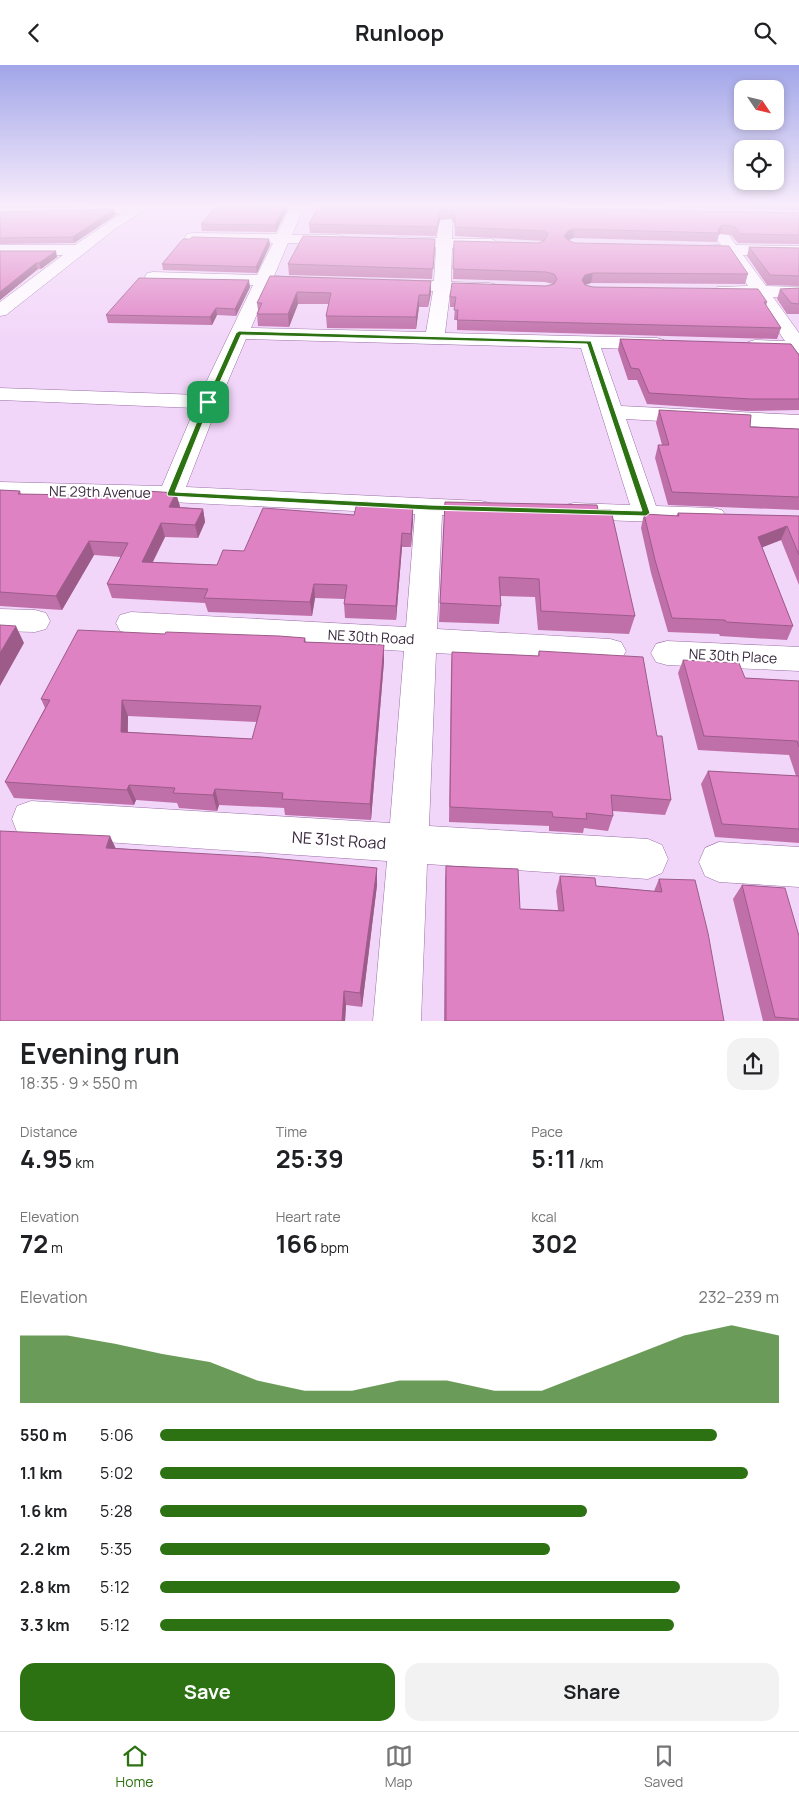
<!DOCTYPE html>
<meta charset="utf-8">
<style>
:root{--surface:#fff;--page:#f2f2f2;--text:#202124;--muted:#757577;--line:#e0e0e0;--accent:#2d7212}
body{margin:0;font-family:Manrope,sans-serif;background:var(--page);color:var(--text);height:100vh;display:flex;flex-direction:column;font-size:19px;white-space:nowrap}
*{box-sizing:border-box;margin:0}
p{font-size:16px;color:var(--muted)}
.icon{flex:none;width:28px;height:28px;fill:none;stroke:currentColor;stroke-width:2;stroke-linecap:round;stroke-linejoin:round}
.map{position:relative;height:956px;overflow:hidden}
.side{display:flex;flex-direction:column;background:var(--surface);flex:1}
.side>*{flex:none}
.needle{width:32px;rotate:125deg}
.fabs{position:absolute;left:734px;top:15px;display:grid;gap:10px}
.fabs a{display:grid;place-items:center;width:50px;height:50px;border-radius:10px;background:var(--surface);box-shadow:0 2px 8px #0003;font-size:25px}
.pin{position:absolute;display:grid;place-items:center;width:42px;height:42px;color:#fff;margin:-21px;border-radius:10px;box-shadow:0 2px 8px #0006}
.round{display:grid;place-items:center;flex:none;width:52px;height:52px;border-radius:15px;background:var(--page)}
.overview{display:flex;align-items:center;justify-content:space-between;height:85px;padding:0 20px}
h1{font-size:28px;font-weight:700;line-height:38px}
.metrics{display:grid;grid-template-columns:repeat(3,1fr);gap:8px;height:85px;padding:5px 20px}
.metrics div{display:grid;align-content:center}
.metrics b{font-size:25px;font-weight:700}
.metrics small{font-size:14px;font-weight:400}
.metrics p{font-size:14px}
.chart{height:140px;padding:10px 20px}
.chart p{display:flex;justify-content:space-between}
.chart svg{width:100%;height:90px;margin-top:5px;fill:var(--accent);opacity:.7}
.primary-button{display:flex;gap:10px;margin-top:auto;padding:10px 20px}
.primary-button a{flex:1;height:58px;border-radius:15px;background:var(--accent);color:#fff;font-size:20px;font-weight:700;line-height:58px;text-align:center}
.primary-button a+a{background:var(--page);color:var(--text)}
ul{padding:0 20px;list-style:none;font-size:16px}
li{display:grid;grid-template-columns:80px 60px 1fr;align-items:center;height:38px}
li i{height:12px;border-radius:6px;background:var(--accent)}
header{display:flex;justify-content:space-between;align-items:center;height:65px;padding:0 20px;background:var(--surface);font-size:22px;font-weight:700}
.tab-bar{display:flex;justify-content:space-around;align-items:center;height:70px;border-top:1px solid var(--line);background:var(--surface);font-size:14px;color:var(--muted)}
.tab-bar a{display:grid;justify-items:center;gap:2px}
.tab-bar .on{color:var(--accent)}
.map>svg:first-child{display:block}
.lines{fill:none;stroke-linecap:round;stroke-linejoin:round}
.minor-casing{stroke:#9a6fa6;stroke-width:1}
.minor{fill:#fff;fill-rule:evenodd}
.wall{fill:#c070a9;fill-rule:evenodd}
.shaded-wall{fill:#9c5b89}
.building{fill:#df82c4;stroke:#9c5b89;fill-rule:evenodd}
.route{fill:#2d7212;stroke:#fff;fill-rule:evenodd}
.labels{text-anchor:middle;stroke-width:4;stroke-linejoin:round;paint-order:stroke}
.street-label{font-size:14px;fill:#3a283f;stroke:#fff}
.near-street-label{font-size:16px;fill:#3a283f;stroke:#fff}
</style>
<header><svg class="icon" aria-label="back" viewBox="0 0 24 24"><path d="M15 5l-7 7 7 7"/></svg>Runloop<svg class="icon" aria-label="search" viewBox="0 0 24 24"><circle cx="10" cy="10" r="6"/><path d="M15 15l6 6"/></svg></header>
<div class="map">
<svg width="799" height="956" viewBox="0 0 799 956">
<rect width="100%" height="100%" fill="#f2d6f9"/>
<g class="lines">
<defs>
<path id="minor" d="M 290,142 L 304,142 L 292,170 L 339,170 L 344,172 L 347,175 L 344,178 L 339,180 L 288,178 L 274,211 L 310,213 L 312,217 L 310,221 L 269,221 L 251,263 L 426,267 L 433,226 L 394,225 L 388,224 L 386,220 L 388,216 L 394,215 L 434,216 L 436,182 L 397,182 L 392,180 L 389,177 L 392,174 L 397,172 L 437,173 L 439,142 L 453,142 L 452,174 L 491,174 L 496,176 L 499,179 L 496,182 L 491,184 L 452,183 L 451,217 L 489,218 L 495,219 L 498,223 L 495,227 L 489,228 L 450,227 L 445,268 L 657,273 L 664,275 L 667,279 L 664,283 L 657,285 L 601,283 L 621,341 L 799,350 L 799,364 L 626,354 L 656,441 L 713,443 L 722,445 L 726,451 L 722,457 L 713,459 L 574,454 L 565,452 L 561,446 L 565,440 L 574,438 L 630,440 L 581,283 L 246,274 L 219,337 L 186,422 L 481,436 L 490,438 L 494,444 L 490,450 L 481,452 L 442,450 L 437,564 L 610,574 L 621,577 L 626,586 L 621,595 L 610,598 L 436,588 L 429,761 L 648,774 L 662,780 L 668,794 L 662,808 L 648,814 L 427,799 L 421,956 L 373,956 L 387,796 L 31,772 L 17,767 L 12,754 L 17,741 L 31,736 L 390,758 L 404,586 L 131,569 L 120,566 L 116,558 L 120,550 L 131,547 L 406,562 L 415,449 L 171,437 L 0,433 L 0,417 L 162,421 L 195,343 L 0,335 L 0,323 L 200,330 L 253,220 L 153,217 L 147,216 L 145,212 L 147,208 L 153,207 L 257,210 L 273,178 L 192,176 L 187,175 L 185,172 L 187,169 L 192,168 L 277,169 Z
M 695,142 L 709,142 L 736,180 L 799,181 L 799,191 L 743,190 L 766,221 L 799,222 L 799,232 L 773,232 L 799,268 L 799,288 L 748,285 L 745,281 L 748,277 L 755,275 L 785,276 L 755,232 L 717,230 L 714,226 L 717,222 L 748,221 L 727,189 L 693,189 L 688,187 L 685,184 L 688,181 L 721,180 Z
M 0,143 L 148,142 L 148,143 L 115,164 L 6,250 L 0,251 L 0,237 L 63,190 L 0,190 L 0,180 L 75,180 L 122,148 L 0,151 Z
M 0,544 L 35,545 L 46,548 L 50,556 L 46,564 L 35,567 L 0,566 Z
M 667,576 L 799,582 L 799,606 L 667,600 L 656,597 L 651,588 L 656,579 Z
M 719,777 L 799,782 L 799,822 L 719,817 L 705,811 L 699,797 L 705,783 Z"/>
</defs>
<!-- minor casing -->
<use href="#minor" class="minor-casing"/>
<!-- minor -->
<use href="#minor" class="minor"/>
</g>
<!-- wall -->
<path class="wall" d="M 288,142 L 276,167 L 202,166 L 201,159 Z
M 318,142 L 535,143 L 536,142 L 559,142 L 558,143 L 799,148 L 799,179 L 738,178 L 731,170 L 720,169 L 719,170 L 717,177 L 573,173 L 568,175 L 574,178 L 748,209 L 745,219 L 591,218 L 585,220 L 593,222 L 767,237 L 766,241 L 781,263 L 777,274 L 457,265 L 457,255 L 454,255 L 455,242 L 450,242 L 450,232 L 546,221 L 553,219 L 545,217 L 453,214 L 454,176 L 539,178 L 544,176 L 455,171 L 455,159 L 451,154 L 440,155 L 436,171 L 310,168 L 309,159 Z
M 637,142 L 799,142 L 799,145 Z
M 0,147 L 116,150 L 74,178 L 0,179 Z
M 269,174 L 270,180 L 257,208 L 163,205 L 162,199 Z
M 435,174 L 432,214 L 289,210 L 288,199 Z
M 749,182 L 799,183 L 799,221 L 767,220 L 747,191 Z
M 0,186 L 57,192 L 41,204 L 38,204 L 0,235 Z
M 270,211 L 431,228 L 428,242 L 419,242 L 416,264 L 327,263 L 326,251 L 329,239 L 298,239 L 289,262 L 258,261 L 257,249 L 258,245 L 257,238 Z
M 250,222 L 236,251 L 217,250 L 212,260 L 108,258 L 106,250 Z
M 799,223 L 799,249 L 787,249 L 777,234 L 780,224 Z
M 620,274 L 799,290 L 799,345 L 747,346 L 647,339 L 637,315 L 628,315 L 618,285 Z
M 659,345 L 750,362 L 799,364 L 799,445 L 668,440 L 655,393 L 658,380 L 662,380 L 656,358 Z
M 0,425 L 20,426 L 21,429 L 180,441 L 179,442 L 203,444 L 205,457 L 198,473 L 165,472 L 153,497 L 217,500 L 244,486 L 354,450 L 413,454 L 411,482 L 402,482 L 396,555 L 345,553 L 344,539 L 345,534 L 315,533 L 312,551 L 208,547 L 205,538 L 112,533 L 107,519 L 121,492 L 94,490 L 62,545 L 0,541 Z
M 445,437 L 598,445 L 635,551 L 629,569 L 538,565 L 535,532 L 500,531 L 501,541 L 499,559 L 439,557 Z
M 678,448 L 799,451 L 799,520 L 781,475 L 762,482 L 793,561 L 787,575 L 720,571 L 719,569 L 668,567 L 651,508 L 641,463 L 644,449 L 676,451 Z
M 165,569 L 305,573 L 306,577 L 384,580 L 384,596 L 371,755 L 285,750 L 284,743 L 219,740 L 217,746 L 179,743 L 177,738 L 136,735 L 134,740 L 14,733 L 5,717 L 45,643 L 41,634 ZM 128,651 L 257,657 L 252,674 L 128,667 Z
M 539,586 L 657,671 L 671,735 L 665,750 L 613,746 L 613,751 L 608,766 L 584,763 L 583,768 L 549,766 L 549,761 L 449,757 L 451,602 L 452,587 L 538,591 Z
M 683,595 L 745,613 L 799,616 L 799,778 L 715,772 L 701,719 L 708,706 L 796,711 L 789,690 L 698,685 L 678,608 Z
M 116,783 L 377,803 L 377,820 L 362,942 L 346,940 L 345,956 L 0,956 Z
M 446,801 L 520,844 L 558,845 L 556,826 L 560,811 L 596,821 L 654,826 L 659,814 L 724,956 L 444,956 L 445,816 Z
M 742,820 L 799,871 L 799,956 L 763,956 L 733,834 Z"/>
<!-- shaded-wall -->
<path class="shaded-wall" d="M 284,142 L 288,142 L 276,167 L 275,160 Z
M 114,144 L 116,150 L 74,178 L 73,172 Z
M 440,146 L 440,155 L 436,171 L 437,162 Z
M 722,160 L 720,169 L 719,170 L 719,168 L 718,165 Z
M 574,164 L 573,173 L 567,176 L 564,171 L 568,166 Z
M 269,174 L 270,180 L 257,208 L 256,202 Z
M 435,174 L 435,184 L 432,214 L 433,204 Z
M 56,186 L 57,192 L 41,204 L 39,198 Z
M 36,198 L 38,204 L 0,235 L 0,227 Z
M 593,208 L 591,218 L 584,220 L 582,215 L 585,210 Z
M 249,215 L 250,222 L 236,251 L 235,244 Z
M 431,216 L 431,228 L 428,242 L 429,230 Z
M 297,227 L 298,239 L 289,262 L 288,249 Z
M 419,230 L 419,242 L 416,264 L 416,252 Z
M 216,243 L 217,250 L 212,260 L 210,252 Z
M 176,428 L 180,441 L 173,456 L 169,442 Z
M 413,441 L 413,454 L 411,482 L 411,469 Z
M 203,444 L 205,457 L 198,473 L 195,460 Z
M 161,458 L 165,472 L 146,510 L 142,497 Z
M 787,461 L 781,475 L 753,486 L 758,472 Z
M 402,468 L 402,482 L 396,555 L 396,541 Z
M 89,476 L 94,490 L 62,545 L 56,531 Z
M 314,519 L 315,533 L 312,551 L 310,537 Z
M 16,561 L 24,578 L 0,621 L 0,588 Z
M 384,580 L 384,596 L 371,755 L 370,739 Z
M 122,635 L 128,651 L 127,682 L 121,667 Z
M 129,720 L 136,735 L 134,740 L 127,725 Z
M 215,724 L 219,740 L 217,746 L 213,730 Z
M 110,771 L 118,788 L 106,783 Z
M 377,803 L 377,820 L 362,942 L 360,928 Z
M 344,926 L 346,940 L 345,956 L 342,956 Z"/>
<!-- building -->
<path class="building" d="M 216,142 L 284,142 L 275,160 L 201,159 Z
M 318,142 L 535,143 L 536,142 L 557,142 L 557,143 L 799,148 L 799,170 L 741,169 L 734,161 L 722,160 L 718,165 L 719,168 L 574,164 L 568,166 L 564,171 L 568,175 L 574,178 L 729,181 L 748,209 L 593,208 L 585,210 L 582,215 L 585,220 L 593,222 L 758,224 L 767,237 L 764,237 L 781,263 L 457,255 L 458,245 L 454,245 L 456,232 L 450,232 L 452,218 L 546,221 L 554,219 L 557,214 L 554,209 L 546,207 L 453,204 L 454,176 L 539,178 L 545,175 L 548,169 L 544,166 L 455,162 L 455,150 L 451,145 L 440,146 L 437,162 L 309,159 Z
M 114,144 L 73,172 L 0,173 L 0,147 Z
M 303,171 L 435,174 L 433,204 L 288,199 Z
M 192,172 L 269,174 L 256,202 L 162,199 L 183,174 L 190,174 Z
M 749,182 L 799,183 L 799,211 L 770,210 Z
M 0,186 L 56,186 L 39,198 L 36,198 L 0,227 Z
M 270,211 L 431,216 L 429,230 L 419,230 L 416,252 L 326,251 L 331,228 L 297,227 L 288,249 L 257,249 L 262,238 L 257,238 Z
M 139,213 L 249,215 L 235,244 L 216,243 L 210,252 L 106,250 Z
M 799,223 L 799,239 L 791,238 L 780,224 Z
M 620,274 L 791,279 L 799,290 L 799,334 L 751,334 L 649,328 L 639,304 L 631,303 Z
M 659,345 L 751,350 L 750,362 L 799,364 L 799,432 L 672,427 L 658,380 L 669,380 Z
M 0,425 L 20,426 L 18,429 L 145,431 L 147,426 L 176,428 L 169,442 L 203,444 L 195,460 L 161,458 L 142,497 L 217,500 L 223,485 L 244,486 L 263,443 L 354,450 L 357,438 L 413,441 L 411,469 L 402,468 L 396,541 L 344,539 L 347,520 L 314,519 L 310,537 L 204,533 L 208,524 L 107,519 L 128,478 L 89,476 L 56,531 L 0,527 Z
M 445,437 L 597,440 L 598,445 L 611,445 L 635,551 L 541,546 L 539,514 L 499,512 L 501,541 L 440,538 Z
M 678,448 L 799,451 L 799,490 L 787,461 L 758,472 L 793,561 L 726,557 L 725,555 L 672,553 L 655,495 L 644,449 L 679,451 Z
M 0,560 L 16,561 L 0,588 Z
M 78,565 L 165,569 L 166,567 L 279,571 L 305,573 L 304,577 L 384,580 L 370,739 L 282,734 L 283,728 L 215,724 L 213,730 L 173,728 L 175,723 L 129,720 L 127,725 L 5,717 L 50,635 L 41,634 ZM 122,635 L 261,641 L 252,674 L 121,667 Z
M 539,586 L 643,592 L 657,671 L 662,671 L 671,735 L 611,730 L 613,751 L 586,748 L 587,754 L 553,752 L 552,747 L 450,742 L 452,587 L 539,591 Z
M 683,595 L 739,598 L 745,613 L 799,616 L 799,682 L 797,676 L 704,671 Z
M 708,706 L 799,711 L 799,764 L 722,759 Z
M 0,766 L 110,771 L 106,783 L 261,792 L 377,803 L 360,928 L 344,926 L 342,956 L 0,956 Z
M 446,801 L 518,804 L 520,844 L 564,846 L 560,811 L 595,813 L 596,821 L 662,827 L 659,814 L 695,815 L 708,868 L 724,956 L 446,956 Z
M 742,820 L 785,823 L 799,871 L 799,954 L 775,952 Z"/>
<!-- sky -->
<linearGradient id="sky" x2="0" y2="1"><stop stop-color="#a1a6e8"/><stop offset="0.51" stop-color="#f9edfc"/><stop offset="1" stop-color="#f9edfc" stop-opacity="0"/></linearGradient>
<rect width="799" height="276" fill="url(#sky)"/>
<!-- route -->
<path class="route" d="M 239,266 L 591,276 L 650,448 L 646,451 L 429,445 L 168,431 L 167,429 L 205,337 L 236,268 ZM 241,270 L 587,279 L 642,446 L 429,440 L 175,427 L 211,337 Z"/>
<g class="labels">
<!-- street labels -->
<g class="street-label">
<text transform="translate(100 427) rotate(1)" y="5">NE 29th Avenue</text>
<text transform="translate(371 572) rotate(3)" y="5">NE 30th Road</text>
<text transform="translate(733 591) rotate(3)" y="5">NE 30th Place</text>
</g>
<!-- near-street labels -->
<g class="near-street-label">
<text transform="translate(339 775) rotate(4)" y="6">NE 31st Road</text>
</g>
</g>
</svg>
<div class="fabs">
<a><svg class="needle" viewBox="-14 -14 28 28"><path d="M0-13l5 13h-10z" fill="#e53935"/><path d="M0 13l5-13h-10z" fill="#757577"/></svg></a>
<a><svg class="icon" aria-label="locate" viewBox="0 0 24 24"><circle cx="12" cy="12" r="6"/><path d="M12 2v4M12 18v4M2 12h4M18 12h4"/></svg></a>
</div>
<div class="pin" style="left:208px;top:337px;background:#1e9e55"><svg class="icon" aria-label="arrive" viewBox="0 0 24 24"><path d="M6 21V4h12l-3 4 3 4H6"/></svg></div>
</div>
<section class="side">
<div class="overview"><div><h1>Evening run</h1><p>18:35 · 9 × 550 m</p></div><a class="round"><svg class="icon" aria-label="share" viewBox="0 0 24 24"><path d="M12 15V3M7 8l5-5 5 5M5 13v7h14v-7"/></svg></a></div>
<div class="metrics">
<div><p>Distance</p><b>4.95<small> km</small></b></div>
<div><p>Time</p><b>25:39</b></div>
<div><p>Pace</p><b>5:11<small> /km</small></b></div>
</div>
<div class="metrics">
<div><p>Elevation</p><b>72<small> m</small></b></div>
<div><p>Heart rate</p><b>166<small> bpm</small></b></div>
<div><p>kcal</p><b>302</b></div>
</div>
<div class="chart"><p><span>Elevation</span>232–239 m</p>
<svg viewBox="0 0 160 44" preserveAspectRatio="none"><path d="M0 44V11L10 11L20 15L30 20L40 24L50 33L60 38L70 38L80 33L90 33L100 38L110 38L120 29L130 20L140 11L150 6L160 11V44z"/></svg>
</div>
<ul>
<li><b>550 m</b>5:06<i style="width:90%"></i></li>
<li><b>1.1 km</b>5:02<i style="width:95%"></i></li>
<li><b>1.6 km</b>5:28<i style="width:69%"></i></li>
<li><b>2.2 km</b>5:35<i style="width:63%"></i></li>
<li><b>2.8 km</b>5:12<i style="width:84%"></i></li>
<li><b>3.3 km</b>5:12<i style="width:83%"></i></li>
</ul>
<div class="primary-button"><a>Save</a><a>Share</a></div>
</section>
<nav class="tab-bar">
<a class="on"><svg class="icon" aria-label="home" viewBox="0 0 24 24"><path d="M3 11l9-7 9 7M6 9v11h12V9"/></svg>Home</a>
<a><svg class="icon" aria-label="map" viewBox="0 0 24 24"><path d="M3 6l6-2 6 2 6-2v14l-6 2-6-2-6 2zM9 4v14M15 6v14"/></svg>Map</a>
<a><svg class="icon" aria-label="saved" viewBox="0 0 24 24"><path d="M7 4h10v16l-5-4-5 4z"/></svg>Saved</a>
</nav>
